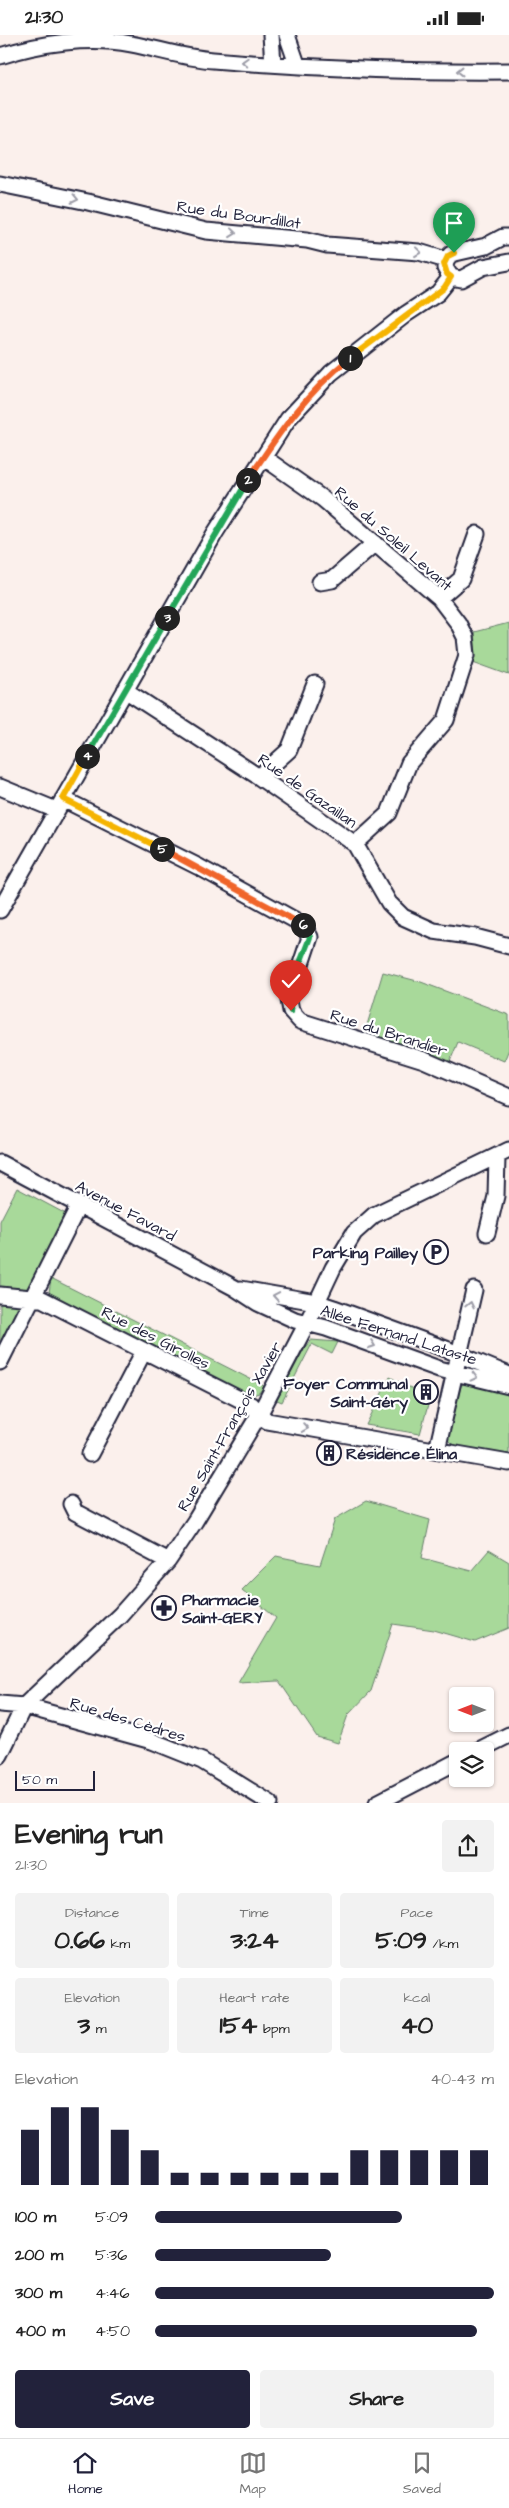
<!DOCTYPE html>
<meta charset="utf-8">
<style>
:root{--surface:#fff;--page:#f2f2f2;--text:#222;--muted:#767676;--line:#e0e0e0;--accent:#22223b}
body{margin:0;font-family:"Architects Daughter",sans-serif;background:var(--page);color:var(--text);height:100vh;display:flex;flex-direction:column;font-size:19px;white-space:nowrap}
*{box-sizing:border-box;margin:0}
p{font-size:16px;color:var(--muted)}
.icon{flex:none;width:28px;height:28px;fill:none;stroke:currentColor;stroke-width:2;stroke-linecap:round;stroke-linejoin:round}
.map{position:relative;height:1768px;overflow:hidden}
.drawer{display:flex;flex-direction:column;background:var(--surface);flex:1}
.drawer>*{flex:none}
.needle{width:32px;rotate:270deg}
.buttons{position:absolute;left:449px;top:1652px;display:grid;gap:10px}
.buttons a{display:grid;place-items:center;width:45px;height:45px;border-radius:5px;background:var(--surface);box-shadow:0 1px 4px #0004;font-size:25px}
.scale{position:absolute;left:15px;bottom:12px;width:80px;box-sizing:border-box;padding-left:5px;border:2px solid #22223b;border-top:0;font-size:14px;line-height:18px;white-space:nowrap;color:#22223b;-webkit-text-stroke:4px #fff;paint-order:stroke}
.pin{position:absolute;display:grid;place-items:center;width:42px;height:42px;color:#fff;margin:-51px -21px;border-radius:50% 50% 50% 0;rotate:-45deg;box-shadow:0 0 5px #0007}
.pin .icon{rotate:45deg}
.km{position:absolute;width:25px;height:25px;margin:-12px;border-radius:50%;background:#222;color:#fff;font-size:14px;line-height:25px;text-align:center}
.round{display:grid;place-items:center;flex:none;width:52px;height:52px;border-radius:5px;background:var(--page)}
.overview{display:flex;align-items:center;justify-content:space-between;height:85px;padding:0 15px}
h1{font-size:28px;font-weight:800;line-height:38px}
.stats{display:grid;grid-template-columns:repeat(3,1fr);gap:8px;height:85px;padding:5px 15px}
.stats div{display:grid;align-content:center;border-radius:5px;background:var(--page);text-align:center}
.stats b{font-size:25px;font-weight:800}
.stats small{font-size:14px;font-weight:400}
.stats p{font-size:14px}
.chart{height:140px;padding:10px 15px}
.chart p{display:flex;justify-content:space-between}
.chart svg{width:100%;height:90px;margin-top:5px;stroke:var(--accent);stroke-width:6}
.cta{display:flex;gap:10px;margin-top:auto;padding:10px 15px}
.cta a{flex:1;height:58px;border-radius:5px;background:var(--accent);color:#fff;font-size:20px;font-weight:800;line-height:58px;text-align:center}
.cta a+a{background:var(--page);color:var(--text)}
ul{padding:0 15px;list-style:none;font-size:16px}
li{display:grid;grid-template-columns:80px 60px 1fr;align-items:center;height:38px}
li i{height:12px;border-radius:6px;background:var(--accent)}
.status{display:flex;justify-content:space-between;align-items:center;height:35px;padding:0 25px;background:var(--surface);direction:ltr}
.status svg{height:14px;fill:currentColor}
.menu{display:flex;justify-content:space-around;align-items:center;height:70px;border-top:1px solid var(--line);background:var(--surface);font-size:14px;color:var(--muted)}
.menu a{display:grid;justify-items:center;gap:2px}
.menu .on{color:var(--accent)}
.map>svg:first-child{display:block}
.green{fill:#a8d99a;stroke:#657e6a}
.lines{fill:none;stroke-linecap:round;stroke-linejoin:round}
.minor-casing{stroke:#22223b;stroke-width:19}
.minor{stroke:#fff;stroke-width:15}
.oneway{stroke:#9c9ca7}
.split-1-casing{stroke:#fff;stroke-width:10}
.split-2-casing{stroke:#fff;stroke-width:10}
.split-3-casing{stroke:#fff;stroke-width:10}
.split-4-casing{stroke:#fff;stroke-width:10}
.split-5-casing{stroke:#fff;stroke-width:10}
.split-6-casing{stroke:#fff;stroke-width:10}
.split-7-casing{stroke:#fff;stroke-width:10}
.split-1{stroke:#f5b400;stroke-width:6}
.split-2{stroke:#f0652b;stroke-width:6}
.split-3{stroke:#22a559;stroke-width:6}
.split-4{stroke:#22a559;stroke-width:6}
.split-5{stroke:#f5b400;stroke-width:6}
.split-6{stroke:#f0652b;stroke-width:6}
.split-7{stroke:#22a559;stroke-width:6}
.labels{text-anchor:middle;stroke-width:4.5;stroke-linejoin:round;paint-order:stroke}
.street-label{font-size:16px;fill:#22223b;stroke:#fff}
.poi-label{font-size:16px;font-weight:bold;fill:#22223b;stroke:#fff;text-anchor:end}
</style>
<div class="status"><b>21:30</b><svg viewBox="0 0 49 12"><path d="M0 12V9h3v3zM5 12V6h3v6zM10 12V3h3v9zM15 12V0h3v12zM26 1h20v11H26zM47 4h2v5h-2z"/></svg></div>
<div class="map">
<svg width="509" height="1768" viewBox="0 0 509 1768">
<rect width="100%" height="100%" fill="#fbf0ec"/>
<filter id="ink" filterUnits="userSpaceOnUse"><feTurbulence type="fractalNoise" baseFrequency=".02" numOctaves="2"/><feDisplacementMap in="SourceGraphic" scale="10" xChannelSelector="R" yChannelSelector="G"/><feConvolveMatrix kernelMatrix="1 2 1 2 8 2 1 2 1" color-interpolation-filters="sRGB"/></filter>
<g filter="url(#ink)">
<!-- green -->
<path class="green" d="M 509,588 L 509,640 L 473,627 L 476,619 L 474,597 Z
M 383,937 L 421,947 L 509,980 L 509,1014 L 504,1026 L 458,1007 L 449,1029 L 364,1000 Z
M 17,1153 L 64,1178 L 65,1181 L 29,1252 L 22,1256 L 0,1254 L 0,1186 Z
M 51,1243 L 264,1351 L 259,1358 L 249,1361 L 58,1265 L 49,1258 Z
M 0,1264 L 18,1269 L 20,1274 L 0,1311 Z
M 311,1305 L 338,1307 L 332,1319 L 312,1309 L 282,1367 L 277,1365 L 305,1312 Z
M 390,1342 L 430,1363 L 420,1399 L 366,1390 Z
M 468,1345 L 509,1355 L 509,1421 L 454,1411 L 448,1405 L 461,1351 Z
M 366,1466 L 430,1485 L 422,1523 L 471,1536 L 489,1515 L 509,1527 L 509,1593 L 475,1607 L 434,1595 L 393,1589 L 371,1656 L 348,1680 L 338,1708 L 317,1702 L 279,1646 L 238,1648 L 276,1583 L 242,1555 L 276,1521 L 320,1530 L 335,1484 Z"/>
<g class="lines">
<defs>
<path id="minor" d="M 271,0 L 273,29
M 287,0 L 297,29
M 0,21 C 41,8 89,1 131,9 C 158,14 185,23 213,25 C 311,33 411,37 509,36
M 0,149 L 88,167 L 206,196 L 307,205 L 327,210 L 419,217 L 446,225
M 509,202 L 503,202 L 486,211 L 451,219 L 446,225 L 445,233 L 451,242 L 461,244 L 483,232 L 509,227
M 263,422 L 323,464 L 439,563 L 458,588 L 465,602 L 467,620 L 446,685 L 409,728 L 389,778 L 355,809
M 320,547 L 332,545 L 375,508
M 439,563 L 461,544 L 477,499
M 125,655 L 259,742 L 355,809 L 389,868 L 403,882 L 434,896 L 475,902 L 509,911
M 259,742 L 289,715 L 315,649
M 0,752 L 56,775
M 63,764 L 199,832 L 302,889 L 310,902 L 289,965 L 291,976 L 300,986 L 424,1025 L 509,1062
M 0,875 L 215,498 L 288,384 L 331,338 L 406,279 L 438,258 L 451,242
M 0,1128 L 235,1253 L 258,1268 L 295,1285 L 326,1293 L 439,1334 L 509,1351
M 487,1198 L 496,1161 L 497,1122
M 241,1254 L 316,1267 L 334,1273 L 446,1314 L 509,1340
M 0,1260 L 42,1264 L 251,1370 L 267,1386 L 509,1428
M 0,1327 L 79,1170
M 437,1415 L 474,1255
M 90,1419 L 144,1316
M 71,1469 L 75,1477 L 168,1526
M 0,1669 L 24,1671 L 152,1706 L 202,1726 L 270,1768
M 477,1716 L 509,1700
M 0,1720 L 24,1671 L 120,1580 L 168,1526 L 195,1486 L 260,1378 L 307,1288 L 333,1233 L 354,1198 L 374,1180 L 509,1115
M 377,1768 L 458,1726"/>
</defs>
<!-- minor casing -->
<use href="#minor" class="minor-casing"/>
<!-- minor -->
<use href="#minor" class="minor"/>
</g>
<!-- one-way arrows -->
<defs><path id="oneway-chevron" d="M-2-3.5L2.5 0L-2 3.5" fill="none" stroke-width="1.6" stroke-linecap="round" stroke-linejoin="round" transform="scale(1.25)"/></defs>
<g class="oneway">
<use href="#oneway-chevron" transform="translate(245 27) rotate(-177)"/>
<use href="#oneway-chevron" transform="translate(460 36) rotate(180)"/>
<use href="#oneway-chevron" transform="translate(75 164) rotate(12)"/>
<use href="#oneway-chevron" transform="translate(233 198) rotate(6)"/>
<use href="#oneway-chevron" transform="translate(418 217) rotate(6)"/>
<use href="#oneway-chevron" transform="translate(276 1261) rotate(-170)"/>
<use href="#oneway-chevron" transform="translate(470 1270) rotate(-77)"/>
<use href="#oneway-chevron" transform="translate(372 1310) rotate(20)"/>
<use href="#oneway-chevron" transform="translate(474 1342) rotate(14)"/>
<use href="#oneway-chevron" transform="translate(305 1393) rotate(9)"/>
</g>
</g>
<g class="lines" filter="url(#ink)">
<defs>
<path id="split-1" d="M 350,323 L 444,253 L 451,242 L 447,239 L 444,229 L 448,221 L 454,218"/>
<path id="split-2" d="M 248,445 C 278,399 307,357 350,323"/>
<path id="split-3" d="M 167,583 L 248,445"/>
<path id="split-4" d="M 87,721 L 167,583"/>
<path id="split-5" d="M 87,721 L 63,764 L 162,814"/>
<path id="split-6" d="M 162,814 L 303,890"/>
<path id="split-7" d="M 291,976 C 284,960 304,920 310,902 L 303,890"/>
</defs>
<!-- split-1 casing -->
<use href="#split-1" class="split-1-casing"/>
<!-- split-2 casing -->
<use href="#split-2" class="split-2-casing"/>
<!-- split-3 casing -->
<use href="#split-3" class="split-3-casing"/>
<!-- split-4 casing -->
<use href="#split-4" class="split-4-casing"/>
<!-- split-5 casing -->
<use href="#split-5" class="split-5-casing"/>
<!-- split-6 casing -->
<use href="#split-6" class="split-6-casing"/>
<!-- split-7 casing -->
<use href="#split-7" class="split-7-casing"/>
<!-- split-1 -->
<use href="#split-1" class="split-1"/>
<!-- split-2 -->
<use href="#split-2" class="split-2"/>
<!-- split-3 -->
<use href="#split-3" class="split-3"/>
<!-- split-4 -->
<use href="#split-4" class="split-4"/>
<!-- split-5 -->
<use href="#split-5" class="split-5"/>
<!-- split-6 -->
<use href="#split-6" class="split-6"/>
<!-- split-7 -->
<use href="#split-7" class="split-7"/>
</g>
<!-- icons -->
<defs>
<symbol id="parking-ring" viewBox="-11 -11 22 22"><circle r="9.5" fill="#fff" stroke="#22223b" stroke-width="1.5"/><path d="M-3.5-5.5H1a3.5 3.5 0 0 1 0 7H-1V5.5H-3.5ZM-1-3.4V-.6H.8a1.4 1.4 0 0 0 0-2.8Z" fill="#22223b"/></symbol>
<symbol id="building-ring" viewBox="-11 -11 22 22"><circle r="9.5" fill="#fff" stroke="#22223b" stroke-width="1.5"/><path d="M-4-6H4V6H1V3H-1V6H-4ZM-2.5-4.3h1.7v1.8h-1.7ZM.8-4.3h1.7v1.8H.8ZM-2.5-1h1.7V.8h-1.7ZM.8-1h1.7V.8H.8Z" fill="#22223b"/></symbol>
<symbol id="pharmacy-ring" viewBox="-11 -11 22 22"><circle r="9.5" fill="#fff" stroke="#22223b" stroke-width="1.5"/><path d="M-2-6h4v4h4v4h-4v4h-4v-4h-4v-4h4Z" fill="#22223b"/></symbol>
</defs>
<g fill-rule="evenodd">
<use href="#parking-ring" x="422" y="1203" width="28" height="28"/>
<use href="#building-ring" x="412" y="1343" width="28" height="28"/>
<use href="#building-ring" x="315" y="1404" width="28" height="28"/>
<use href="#pharmacy-ring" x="150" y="1559" width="28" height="28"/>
</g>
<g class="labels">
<!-- street labels -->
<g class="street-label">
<text transform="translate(239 179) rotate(8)" y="6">Rue du Bourdillat</text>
<text transform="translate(394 503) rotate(41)" y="6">Rue du Soleil Levant</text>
<text transform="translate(308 755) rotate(35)" y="6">Rue de Gazaillan</text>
<text transform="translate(389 997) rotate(18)" y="6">Rue du Brandier</text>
<text transform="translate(126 1175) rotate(28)" y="6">Avenue Favard</text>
<text transform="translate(399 1299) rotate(18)" y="6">Allée Fernand Lataste</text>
<text transform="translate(156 1302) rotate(27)" y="6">Rue des Girolles</text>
<text transform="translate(229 1391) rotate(-60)" y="6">Rue Saint-François Xavier</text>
<text transform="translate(128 1684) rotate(17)" y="6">Rue des Cèdres</text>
</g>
<!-- poi labels -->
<g class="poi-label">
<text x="418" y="1223">Parking Pailley</text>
<text x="408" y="1354">Foyer Communal<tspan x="408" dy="18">Saint-Géry</tspan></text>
<text x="346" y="1424" text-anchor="start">Résidence Élina</text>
<text x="182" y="1570" text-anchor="start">Pharmacie<tspan x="182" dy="18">Saint-GERY</tspan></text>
</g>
</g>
</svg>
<div class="buttons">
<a><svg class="needle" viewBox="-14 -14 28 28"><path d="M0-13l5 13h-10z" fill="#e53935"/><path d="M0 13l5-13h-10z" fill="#767676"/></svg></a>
<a><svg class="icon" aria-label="layers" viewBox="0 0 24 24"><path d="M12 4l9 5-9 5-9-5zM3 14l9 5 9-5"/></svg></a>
</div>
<div class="scale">50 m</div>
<div class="pin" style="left:454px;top:218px;background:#1e9e55"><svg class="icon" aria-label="arrive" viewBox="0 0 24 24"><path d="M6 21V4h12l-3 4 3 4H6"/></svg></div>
<div class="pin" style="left:291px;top:976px;background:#d93025"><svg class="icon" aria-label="check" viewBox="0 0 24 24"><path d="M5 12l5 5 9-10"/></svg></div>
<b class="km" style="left:350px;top:323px">1</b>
<b class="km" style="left:248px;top:445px">2</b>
<b class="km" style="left:167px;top:583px">3</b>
<b class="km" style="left:87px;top:721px">4</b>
<b class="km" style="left:162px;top:814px">5</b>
<b class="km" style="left:303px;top:890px">6</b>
</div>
<section class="drawer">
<div class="overview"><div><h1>Evening run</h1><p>21:30</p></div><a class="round"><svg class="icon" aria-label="share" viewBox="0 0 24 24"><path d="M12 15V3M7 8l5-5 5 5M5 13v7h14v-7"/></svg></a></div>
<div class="stats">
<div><p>Distance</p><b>0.66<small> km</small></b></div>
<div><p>Time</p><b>3:24</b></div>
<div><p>Pace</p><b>5:09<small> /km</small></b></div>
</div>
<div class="stats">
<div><p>Elevation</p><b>3<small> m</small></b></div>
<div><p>Heart rate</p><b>154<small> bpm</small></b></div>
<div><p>kcal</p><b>40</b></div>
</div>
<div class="chart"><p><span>Elevation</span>40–43 m</p>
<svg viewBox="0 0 160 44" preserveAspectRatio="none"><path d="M5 44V17M15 44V6M25 44V6M35 44V17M45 44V27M55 44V38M65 44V38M75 44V38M85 44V38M95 44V38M105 44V38M115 44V27M125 44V27M135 44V27M145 44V27M155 44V27"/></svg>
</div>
<ul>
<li><b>100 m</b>5:09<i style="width:73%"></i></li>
<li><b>200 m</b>5:36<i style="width:52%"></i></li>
<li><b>300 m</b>4:46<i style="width:100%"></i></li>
<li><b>400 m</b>4:50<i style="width:95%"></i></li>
</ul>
<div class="cta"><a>Save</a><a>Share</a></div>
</section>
<nav class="menu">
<a class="on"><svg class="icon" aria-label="home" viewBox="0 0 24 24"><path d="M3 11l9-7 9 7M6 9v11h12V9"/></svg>Home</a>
<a><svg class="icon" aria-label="map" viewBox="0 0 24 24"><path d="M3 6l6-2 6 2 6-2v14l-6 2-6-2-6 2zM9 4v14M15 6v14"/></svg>Map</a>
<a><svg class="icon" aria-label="saved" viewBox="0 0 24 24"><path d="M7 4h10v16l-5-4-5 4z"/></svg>Saved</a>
</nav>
